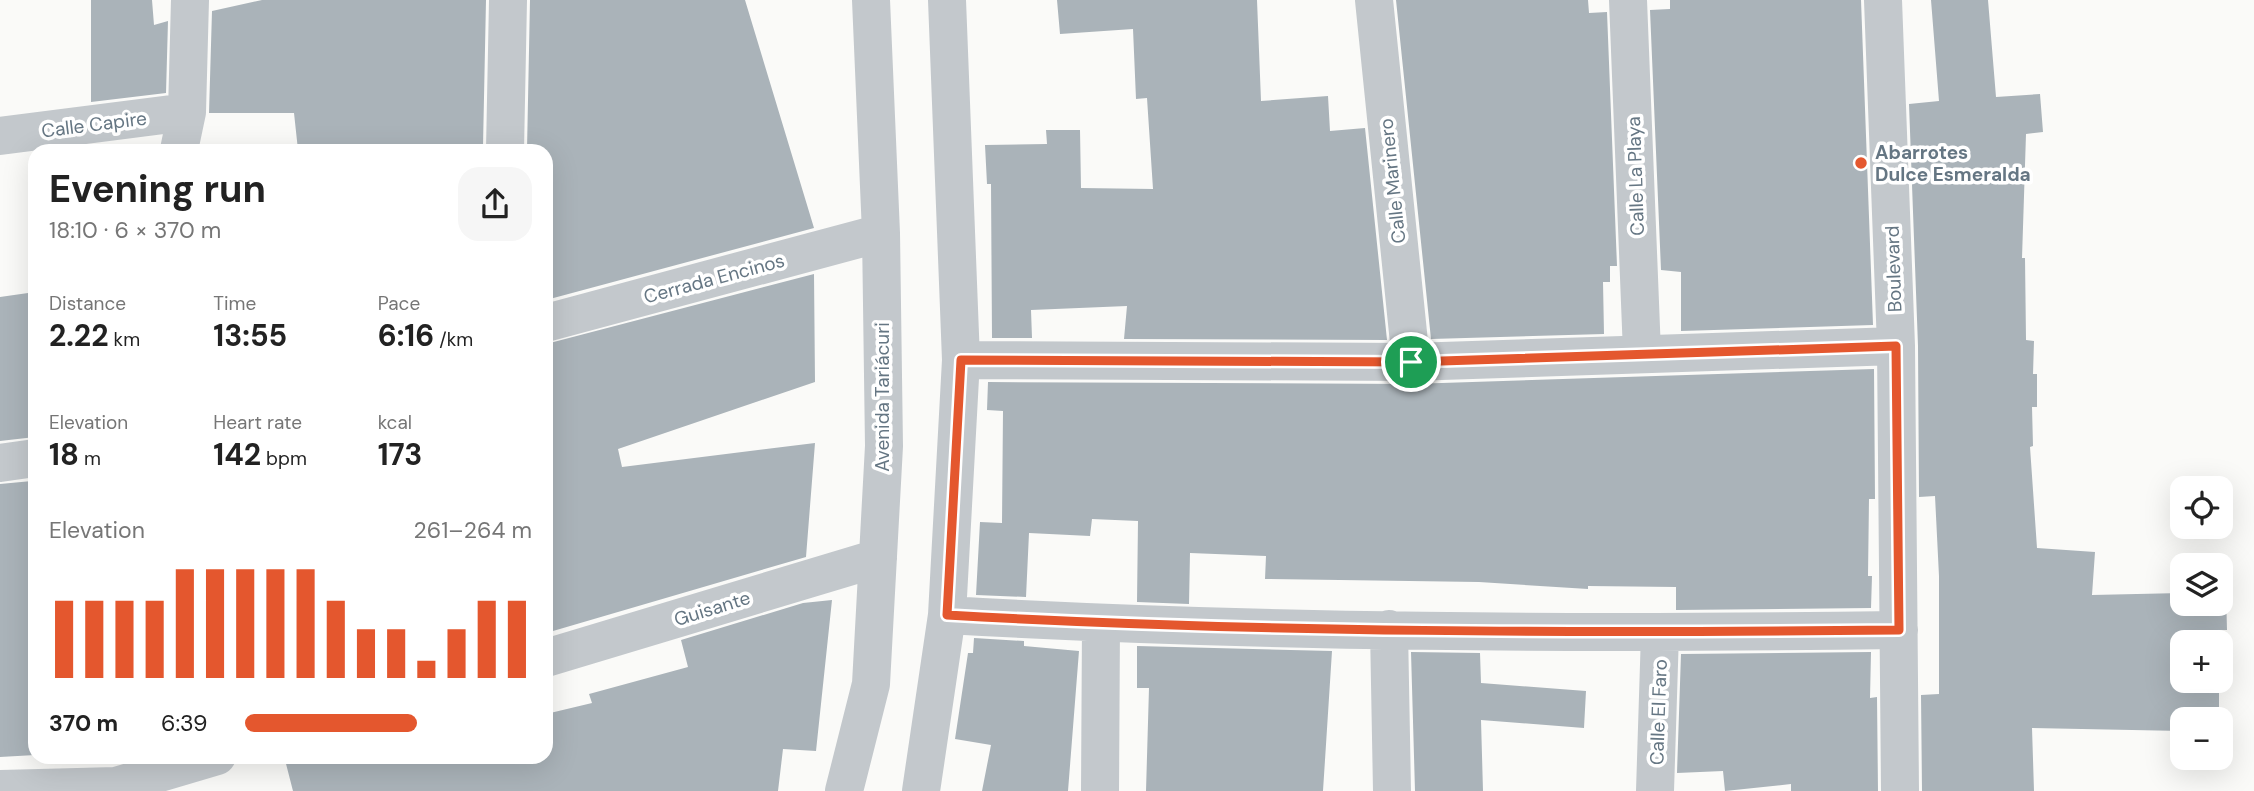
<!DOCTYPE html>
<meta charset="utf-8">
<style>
:root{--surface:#fff;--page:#f6f6f6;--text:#222;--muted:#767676;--accent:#e4572e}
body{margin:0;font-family:"DM Sans",sans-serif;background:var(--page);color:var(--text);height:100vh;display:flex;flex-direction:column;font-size:26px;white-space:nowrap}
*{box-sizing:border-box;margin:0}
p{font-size:23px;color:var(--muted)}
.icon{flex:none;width:38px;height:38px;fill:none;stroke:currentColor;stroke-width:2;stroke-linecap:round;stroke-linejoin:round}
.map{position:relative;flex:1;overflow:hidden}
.drawer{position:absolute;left:28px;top:144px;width:525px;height:620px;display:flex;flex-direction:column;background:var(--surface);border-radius:21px;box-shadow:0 7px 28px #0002}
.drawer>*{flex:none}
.controls{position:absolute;left:2170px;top:476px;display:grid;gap:14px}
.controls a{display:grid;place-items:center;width:63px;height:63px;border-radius:14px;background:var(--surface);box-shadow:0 7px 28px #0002;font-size:35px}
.pin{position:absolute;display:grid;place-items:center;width:60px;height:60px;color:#fff;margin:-30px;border:4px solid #fff;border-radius:50%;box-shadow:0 2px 7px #0007}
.round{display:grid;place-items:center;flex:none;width:74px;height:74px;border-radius:21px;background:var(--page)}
.summary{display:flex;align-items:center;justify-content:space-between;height:119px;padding:0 21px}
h1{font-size:38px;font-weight:700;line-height:52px}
.stats{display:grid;grid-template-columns:repeat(3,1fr);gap:10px;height:119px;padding:7px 21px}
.stats div{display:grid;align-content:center}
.stats b{font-size:30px;font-weight:700}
.stats small{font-size:19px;font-weight:400}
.stats p{font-size:19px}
.chart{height:196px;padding:14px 21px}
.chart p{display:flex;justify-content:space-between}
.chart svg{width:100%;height:126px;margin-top:7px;stroke:var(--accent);stroke-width:6}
ul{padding:0 21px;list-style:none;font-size:23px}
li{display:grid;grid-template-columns:112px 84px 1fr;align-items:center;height:52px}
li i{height:18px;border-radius:9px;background:var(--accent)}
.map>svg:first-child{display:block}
.building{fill:#aab3b9}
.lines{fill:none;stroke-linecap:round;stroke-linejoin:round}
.minor{stroke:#c3c8cc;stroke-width:38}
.route-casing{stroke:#fff;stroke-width:14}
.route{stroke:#e4572e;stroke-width:9}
.poi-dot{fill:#e4572e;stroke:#fff;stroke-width:2.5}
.labels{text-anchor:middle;stroke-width:7;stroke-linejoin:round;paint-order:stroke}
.street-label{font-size:19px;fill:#657683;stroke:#fff}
.poi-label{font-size:19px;font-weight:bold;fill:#657683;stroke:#fff;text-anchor:start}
</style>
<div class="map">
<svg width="2254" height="791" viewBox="0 0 2254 791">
<rect width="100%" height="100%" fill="#fafaf8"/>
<!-- building -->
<path class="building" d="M 91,0 L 152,0 L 154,25 L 168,21 L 166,93 L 91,102 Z
M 262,0 L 486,0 L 483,146 L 468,150 L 298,150 L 294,113 L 209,113 L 212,11 Z
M 530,0 L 745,0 L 814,228 L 546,300 L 546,150 L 527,150 Z
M 1057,0 L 1257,0 L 1261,101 L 1328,96 L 1330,131 L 1365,128 L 1387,340 L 1124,339 L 1127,306 L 1031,310 L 1032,338 L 992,338 L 991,184 L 987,184 L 985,145 L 1047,144 L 1046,130 L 1080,130 L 1081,188 L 1153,189 L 1147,98 L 1136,99 L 1133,29 L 1060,34 Z
M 1396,0 L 1588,0 L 1589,13 L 1607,12 L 1617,266 L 1610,266 L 1610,282 L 1603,282 L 1604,334 L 1431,339 Z
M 1670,0 L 1861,0 L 1873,325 L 1681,331 L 1681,272 L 1661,270 L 1650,10 L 1670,9 Z
M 1931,0 L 1988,0 L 1996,97 L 2040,94 L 2043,132 L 2026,134 L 2022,258 L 2025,258 L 2026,340 L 2034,341 L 2033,374 L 2037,374 L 2037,407 L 2032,407 L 2033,446 L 2030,447 L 2037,548 L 2095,552 L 2092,595 L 2182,593 L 2182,604 L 2221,604 L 2221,593 L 2226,593 L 2227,630 L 2218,630 L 2218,642 L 2182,642 L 2182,681 L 2219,681 L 2219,719 L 2182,719 L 2182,731 L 2032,728 L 2034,791 L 1922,791 L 1921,695 L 1939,694 L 1939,576 L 1935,496 L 1919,497 L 1918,346 L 1909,104 L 1939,101 Z
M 814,274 L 815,382 L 618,449 L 622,467 L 815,443 L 806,557 L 553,631 L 546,605 L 546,344 Z
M 35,292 L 35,437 L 0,441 L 0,297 Z
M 1874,369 L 1875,499 L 1869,499 L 1868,576 L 1872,576 L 1871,608 L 1676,610 L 1676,587 L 1588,586 L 1588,589 L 1479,582 L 1265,579 L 1266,556 L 1190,553 L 1189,604 L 1137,602 L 1138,521 L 1092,519 L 1090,536 L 1029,533 L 1026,597 L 976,595 L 980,522 L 1002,523 L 1003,411 L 987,410 L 988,382 L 1411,384 Z
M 32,481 L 35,502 L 35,755 L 0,757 L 0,484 Z
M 832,600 L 816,751 L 783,749 L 778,791 L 293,791 L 284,756 L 546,756 L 546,714 L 592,703 L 589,694 L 688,667 L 681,640 L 803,603 Z
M 974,638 L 1024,641 L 1024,646 L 1079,651 L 1068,791 L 982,791 L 991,745 L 955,739 L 968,653 L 973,653 Z
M 1137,646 L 1332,651 L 1323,791 L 1146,791 L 1149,688 L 1137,688 Z
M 1411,652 L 1480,653 L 1481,683 L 1586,691 L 1584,728 L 1481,720 L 1483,791 L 1415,791 Z
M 1871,652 L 1870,698 L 1877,697 L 1878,791 L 1791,791 L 1791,784 L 1725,791 L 1723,771 L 1677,773 L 1681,654 Z"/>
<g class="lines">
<!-- minor -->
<path class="minor" d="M 1374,0 L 1411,362
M 1628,0 L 1642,353
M 1883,0 L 1896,346 L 1900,791
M 0,136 L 187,112
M 179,150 L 187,112 L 190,0
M 505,150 L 508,0
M 546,323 L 881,233
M 961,360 L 1411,362 L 1896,346
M 0,463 L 35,458
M 947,615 C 1264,633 1582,634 1899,630
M 1389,629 L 1392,791
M 546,658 L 878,558
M 0,789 L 116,786 L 217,756
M 844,791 L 871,684 L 884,446 L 881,233 L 871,0
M 921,791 L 947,615 L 961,360 L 947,0
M 1100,791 L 1101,624
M 1655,791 L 1660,633"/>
</g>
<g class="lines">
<defs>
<path id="route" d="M 1896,346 L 1899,630 C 1582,633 1264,633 947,615 L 961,360 L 1411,362 Z"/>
</defs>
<!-- route casing -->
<use href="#route" class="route-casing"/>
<!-- route -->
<use href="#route" class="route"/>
</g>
<!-- markers -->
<circle class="poi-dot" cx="1861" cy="163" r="7"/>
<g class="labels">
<!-- street labels -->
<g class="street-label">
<text transform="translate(94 124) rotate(-7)" y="7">Calle Capire</text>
<text transform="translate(1635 176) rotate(-92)" y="7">Calle La Playa</text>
<text transform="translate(1392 181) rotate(-96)" y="7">Calle Marinero</text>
<text transform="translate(1893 269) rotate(-92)" y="7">Boulevard</text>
<text transform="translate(714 278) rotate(-15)" y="7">Cerrada Encinos</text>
<text transform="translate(882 397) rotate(-90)" y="7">Avenida Tariácuri</text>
<text transform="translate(712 608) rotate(-17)" y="7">Guisante</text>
<text transform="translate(1658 712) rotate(-88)" y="7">Calle El Faro</text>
</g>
<!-- poi labels -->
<g class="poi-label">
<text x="1875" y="159">Abarrotes<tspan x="1875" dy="22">Dulce Esmeralda</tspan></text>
</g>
</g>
</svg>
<div class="controls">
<a><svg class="icon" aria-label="locate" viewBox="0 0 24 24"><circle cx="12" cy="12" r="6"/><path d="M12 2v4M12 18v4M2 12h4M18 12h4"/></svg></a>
<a><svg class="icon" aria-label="layers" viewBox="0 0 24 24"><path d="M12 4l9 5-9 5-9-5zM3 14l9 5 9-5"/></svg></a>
<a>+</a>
<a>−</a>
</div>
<div class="pin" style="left:1411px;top:362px;background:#1e9e55"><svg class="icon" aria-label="arrive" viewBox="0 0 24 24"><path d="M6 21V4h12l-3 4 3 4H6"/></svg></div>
<section class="drawer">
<div class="summary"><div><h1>Evening run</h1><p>18:10 · 6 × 370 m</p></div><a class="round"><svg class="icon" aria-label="share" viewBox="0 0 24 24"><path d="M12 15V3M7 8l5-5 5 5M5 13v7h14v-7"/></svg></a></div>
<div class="stats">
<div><p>Distance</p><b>2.22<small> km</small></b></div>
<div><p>Time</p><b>13:55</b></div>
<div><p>Pace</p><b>6:16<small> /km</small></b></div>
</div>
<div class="stats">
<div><p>Elevation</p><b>18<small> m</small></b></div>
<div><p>Heart rate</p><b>142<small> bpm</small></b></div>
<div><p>kcal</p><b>173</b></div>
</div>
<div class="chart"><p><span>Elevation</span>261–264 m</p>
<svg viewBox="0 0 160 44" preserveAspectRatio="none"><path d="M5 44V17M15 44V17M25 44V17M35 44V17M45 44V6M55 44V6M65 44V6M75 44V6M85 44V6M95 44V17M105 44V27M115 44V27M125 44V38M135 44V27M145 44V17M155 44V17"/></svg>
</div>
<ul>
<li><b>370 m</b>6:39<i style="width:60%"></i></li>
</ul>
</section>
</div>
